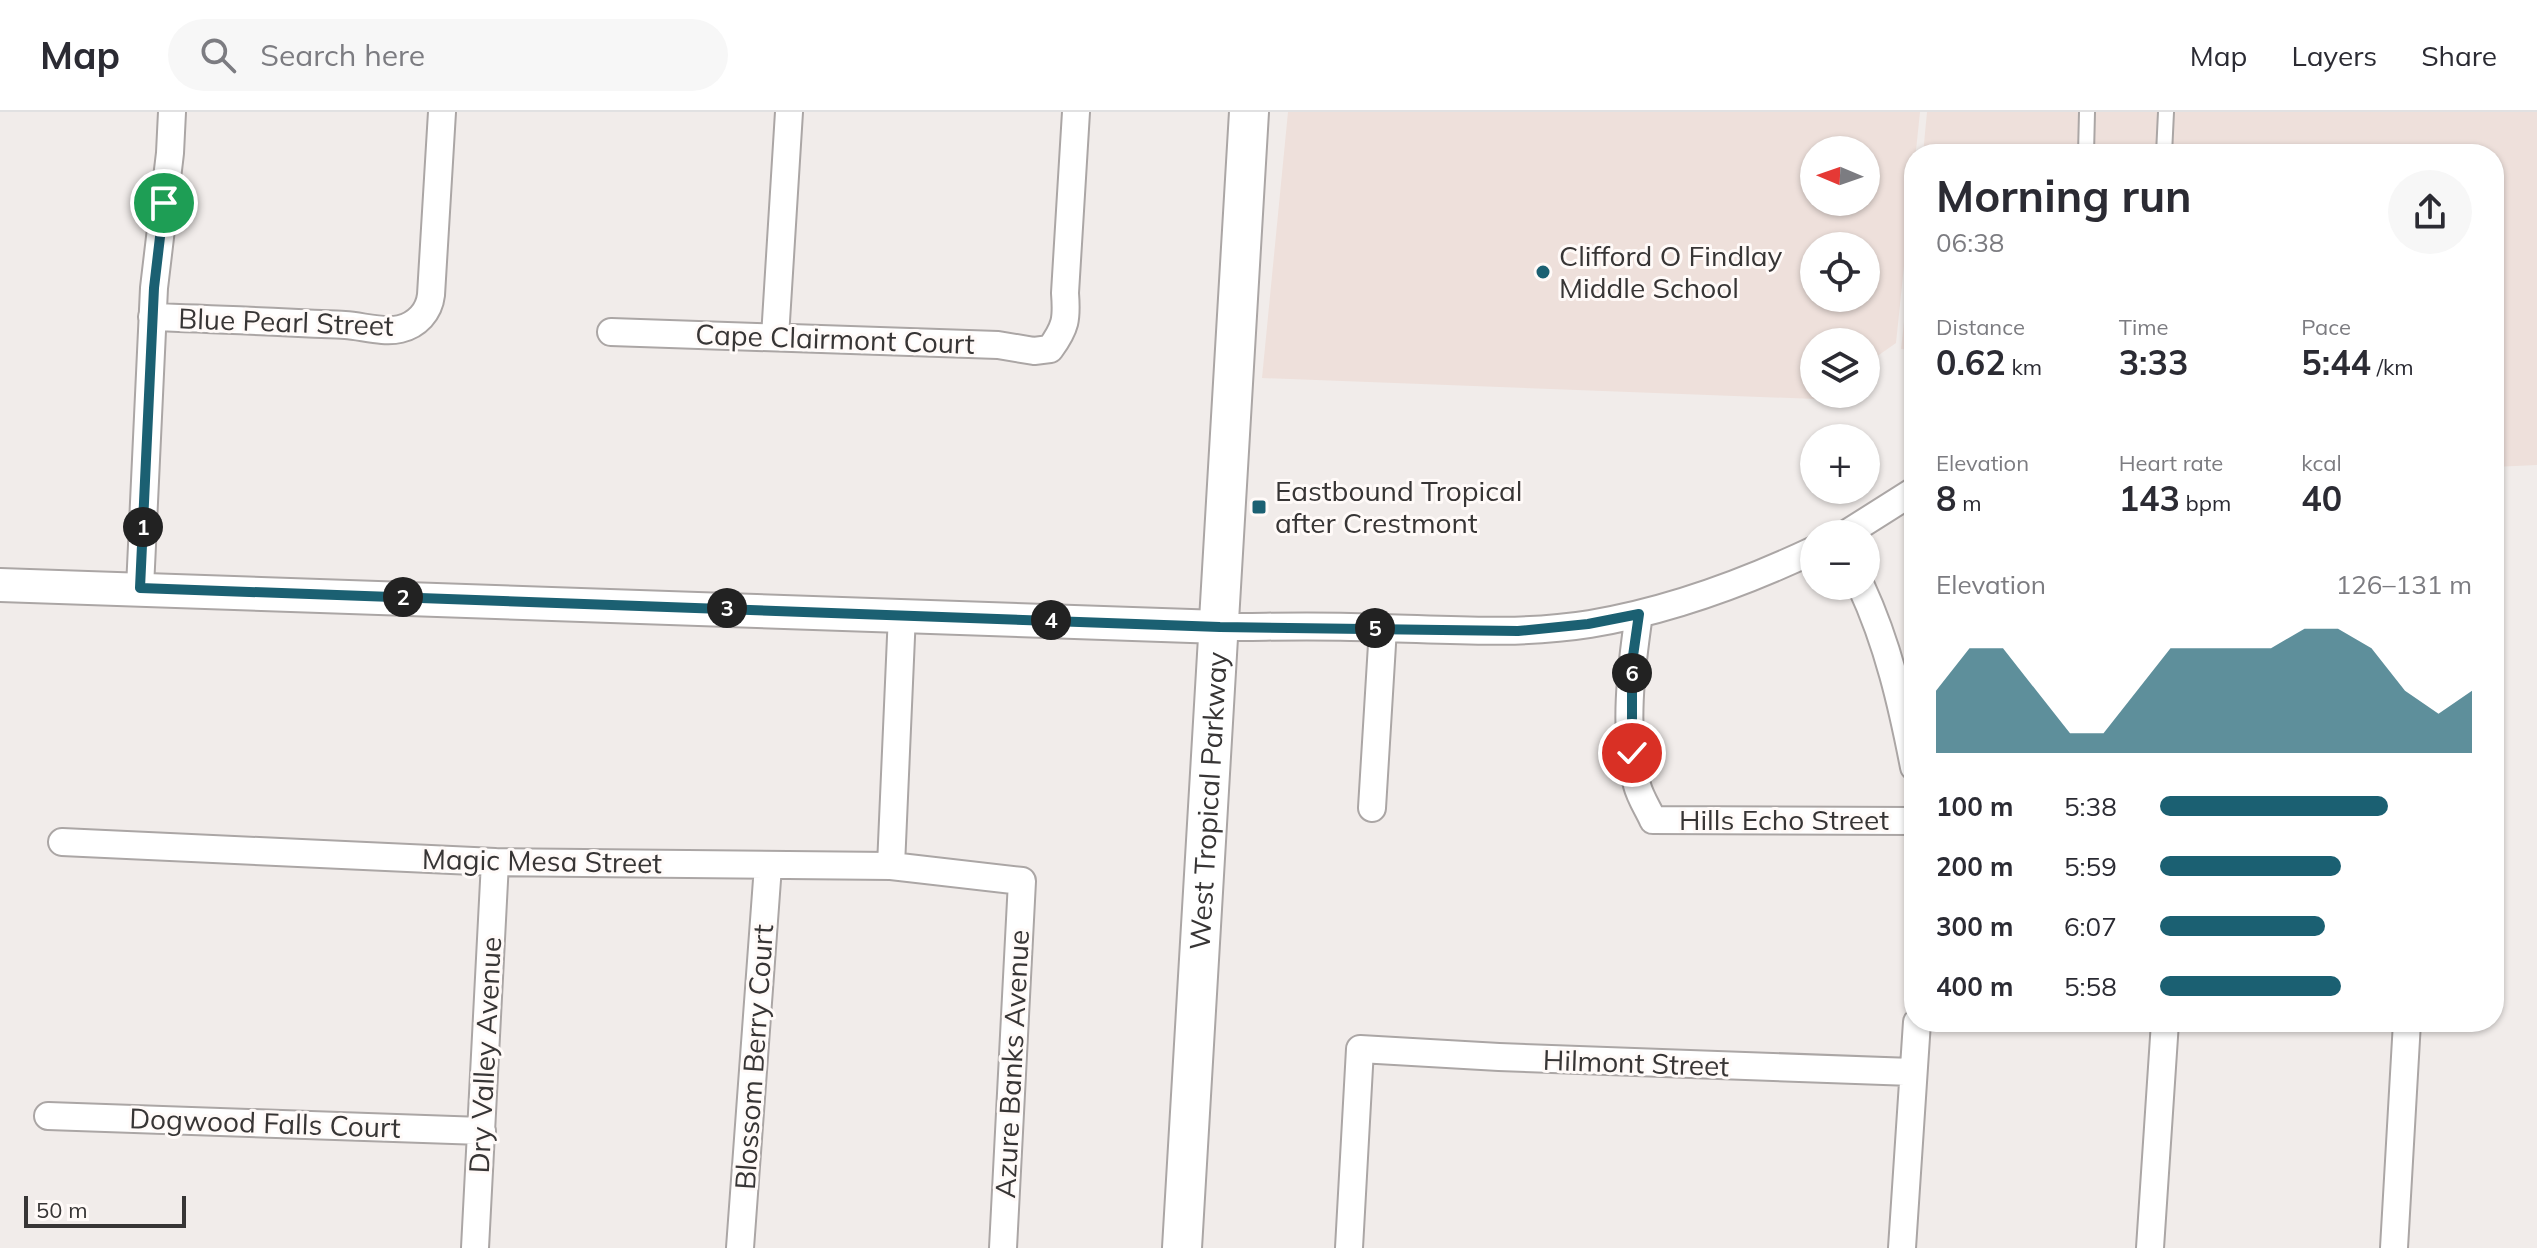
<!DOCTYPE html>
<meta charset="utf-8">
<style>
:root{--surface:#fff;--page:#f7f7f7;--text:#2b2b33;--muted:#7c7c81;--line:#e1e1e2;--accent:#1b6072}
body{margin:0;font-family:Mulish,sans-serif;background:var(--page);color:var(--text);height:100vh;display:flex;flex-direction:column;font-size:30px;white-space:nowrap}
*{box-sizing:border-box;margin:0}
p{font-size:26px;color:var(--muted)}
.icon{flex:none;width:44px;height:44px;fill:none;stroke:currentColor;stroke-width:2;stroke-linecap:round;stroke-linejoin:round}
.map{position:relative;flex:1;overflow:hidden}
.drawer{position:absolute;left:1904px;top:32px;width:600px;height:888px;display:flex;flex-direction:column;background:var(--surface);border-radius:32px;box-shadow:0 2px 6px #0004}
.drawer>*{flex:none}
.needle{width:52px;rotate:272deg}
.buttons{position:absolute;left:1800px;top:24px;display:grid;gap:16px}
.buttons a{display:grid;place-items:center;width:80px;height:80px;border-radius:50%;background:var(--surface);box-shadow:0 2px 6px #0004;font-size:40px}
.scale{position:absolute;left:24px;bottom:20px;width:162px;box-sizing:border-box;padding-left:8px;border:4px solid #373535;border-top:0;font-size:22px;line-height:28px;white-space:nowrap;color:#373535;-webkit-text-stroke:6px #fffaf8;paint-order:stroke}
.pin{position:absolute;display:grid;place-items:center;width:68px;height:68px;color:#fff;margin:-34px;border:4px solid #fff;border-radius:50%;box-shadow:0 2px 8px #0007}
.km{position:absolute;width:40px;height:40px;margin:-20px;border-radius:50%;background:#222;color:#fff;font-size:22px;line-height:40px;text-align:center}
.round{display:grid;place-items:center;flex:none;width:84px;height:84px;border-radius:42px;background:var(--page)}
.summary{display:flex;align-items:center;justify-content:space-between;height:136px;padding:0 32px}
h1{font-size:44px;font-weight:700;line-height:60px}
.stats{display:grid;grid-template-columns:repeat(3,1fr);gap:12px;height:136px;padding:8px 32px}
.stats div{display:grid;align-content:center}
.stats b{font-size:34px;font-weight:700}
.stats small{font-size:22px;font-weight:400}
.stats p{font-size:22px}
.chart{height:224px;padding:16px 32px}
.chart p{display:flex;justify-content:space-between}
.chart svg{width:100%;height:144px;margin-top:8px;fill:var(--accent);opacity:.7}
ul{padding:0 32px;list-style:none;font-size:26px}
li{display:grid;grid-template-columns:128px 96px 1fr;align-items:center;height:60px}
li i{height:20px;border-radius:10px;background:var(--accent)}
header{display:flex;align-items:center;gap:48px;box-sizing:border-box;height:112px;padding:0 40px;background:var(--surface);border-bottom:2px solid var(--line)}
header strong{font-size:38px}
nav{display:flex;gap:44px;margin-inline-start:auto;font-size:28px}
.search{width:560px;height:72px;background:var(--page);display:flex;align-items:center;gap:20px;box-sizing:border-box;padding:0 28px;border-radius:44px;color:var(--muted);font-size:30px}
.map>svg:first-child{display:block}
.built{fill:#eee0db;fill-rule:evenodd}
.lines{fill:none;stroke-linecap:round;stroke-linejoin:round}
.service-casing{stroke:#aba6a5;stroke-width:18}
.minor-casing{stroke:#aba6a5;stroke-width:30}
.tertiary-casing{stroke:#aba6a5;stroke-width:36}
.secondary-casing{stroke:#aba6a5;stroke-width:42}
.service{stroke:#fff;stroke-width:14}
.minor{stroke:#fff;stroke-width:26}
.tertiary{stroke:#fff;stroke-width:32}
.secondary{stroke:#fff;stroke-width:38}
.route-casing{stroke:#fff;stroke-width:16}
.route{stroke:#1b6072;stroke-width:10}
.poi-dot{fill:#1b6072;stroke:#fffaf8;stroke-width:3}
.labels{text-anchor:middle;stroke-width:6;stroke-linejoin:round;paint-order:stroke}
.poi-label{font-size:28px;fill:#373535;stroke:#fffaf8;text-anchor:start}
.street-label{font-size:28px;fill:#373535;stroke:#fffaf8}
</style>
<header>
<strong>Map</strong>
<div class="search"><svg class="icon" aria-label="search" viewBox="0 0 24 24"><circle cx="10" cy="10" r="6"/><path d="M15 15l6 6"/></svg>Search here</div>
<nav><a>Map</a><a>Layers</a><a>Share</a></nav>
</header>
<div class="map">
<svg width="2537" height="1136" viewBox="0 0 2537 1136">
<rect width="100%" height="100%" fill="#f1ecea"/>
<!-- built -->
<path class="built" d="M 1288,0 L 1920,0 L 1896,231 L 1866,252 L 1866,230 L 1814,230 L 1814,282 L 1822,282 L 1816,287 L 1262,266 ZM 1814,38 L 1866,38 L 1866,90 L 1814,90 ZM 1814,134 L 1866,134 L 1866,186 L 1814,186 Z
M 1927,0 L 2537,0 L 2537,353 L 2494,355 L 2494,42 L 1923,42 Z
M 1914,120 L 1914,238 L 1901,237 Z"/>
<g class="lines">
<defs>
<path id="service" d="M 2086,42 L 2087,0
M 2164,42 L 2166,0"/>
<path id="minor" d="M 152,205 C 216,207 280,210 345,213 C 362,214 383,221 400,217 C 417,213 429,200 431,183 L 442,0
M 611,220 L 998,233 L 1034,239 L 1050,237 C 1066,215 1067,207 1065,181 L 1076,0
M 775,225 L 789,0
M 1846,422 L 1914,379
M 1861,474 C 1888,532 1902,593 1914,655
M 140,476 L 154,176 L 170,41 L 172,0
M 1639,502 C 1631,557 1623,619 1637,673 C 1640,685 1648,697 1653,708 L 1914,709
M 1220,515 C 1274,515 1329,513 1384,516 C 1453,518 1521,523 1590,512 C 1668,499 1742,472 1814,438
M 1372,696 L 1383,516
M 62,730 L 495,750 L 891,754 L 1022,769 L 1003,1136
M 891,754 L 902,502
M 48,1004 L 482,1019
M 475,1136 L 495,750
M 740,1136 L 768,754
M 1349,1136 L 1360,937 L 1499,945 L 1912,960
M 1902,1136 L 1917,910
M 2150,1136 L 2165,910
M 2394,1136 L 2407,910"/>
<path id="tertiary" d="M 0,473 L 1220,515"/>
<g id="secondary">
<path id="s1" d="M 1182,1136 L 1249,0"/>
</g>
</defs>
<!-- service casing -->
<use href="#service" class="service-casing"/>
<!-- minor casing -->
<use href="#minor" class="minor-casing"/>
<!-- tertiary casing -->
<use href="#tertiary" class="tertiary-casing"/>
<!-- secondary casing -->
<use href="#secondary" class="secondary-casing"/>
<!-- service -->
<use href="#service" class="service"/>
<!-- minor -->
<use href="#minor" class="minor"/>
<!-- tertiary -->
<use href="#tertiary" class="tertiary"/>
<!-- secondary -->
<use href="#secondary" class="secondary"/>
</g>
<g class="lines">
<defs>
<path id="route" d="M 164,91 L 154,176 L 140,476 L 1220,515 L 1518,519 L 1588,512 L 1639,502 L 1632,551 L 1632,641"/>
</defs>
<!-- route casing -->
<use href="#route" class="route-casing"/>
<!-- route -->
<use href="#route" class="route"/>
</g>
<!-- markers -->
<g class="poi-dot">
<circle cx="1543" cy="160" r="8"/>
<rect x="1251" y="387" width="16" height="16" rx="4"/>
</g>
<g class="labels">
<!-- poi labels -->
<g class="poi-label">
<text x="1559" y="154">Clifford O Findlay<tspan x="1559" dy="32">Middle School</tspan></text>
<text x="1275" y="389">Eastbound Tropical<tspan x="1275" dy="32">after Crestmont</tspan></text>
</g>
<!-- street labels -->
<g class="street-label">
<text transform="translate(286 210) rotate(2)" y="10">Blue Pearl Street</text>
<text transform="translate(835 227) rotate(2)" y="10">Cape Clairmont Court</text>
<text dy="10" stroke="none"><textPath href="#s1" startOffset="448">West Tropical Parkway</textPath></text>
<text x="1784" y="718">Hills Echo Street</text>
<text transform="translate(542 749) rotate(1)" y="10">Magic Mesa Street</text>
<text transform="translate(485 943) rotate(-87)" y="10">Dry Valley Avenue</text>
<text transform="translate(754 945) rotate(-86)" y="10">Blossom Berry Court</text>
<text transform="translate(1636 951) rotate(2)" y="10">Hilmont Street</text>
<text transform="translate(1012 952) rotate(-87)" y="10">Azure Banks Avenue</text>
<text transform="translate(265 1011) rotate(2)" y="10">Dogwood Falls Court</text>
</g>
</g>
</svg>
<div class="buttons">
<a><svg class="needle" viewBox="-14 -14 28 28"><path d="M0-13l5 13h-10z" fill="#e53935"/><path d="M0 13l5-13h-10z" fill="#7c7c81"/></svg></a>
<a><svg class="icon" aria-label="locate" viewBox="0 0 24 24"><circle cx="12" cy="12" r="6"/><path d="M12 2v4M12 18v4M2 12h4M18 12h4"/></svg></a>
<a><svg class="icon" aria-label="layers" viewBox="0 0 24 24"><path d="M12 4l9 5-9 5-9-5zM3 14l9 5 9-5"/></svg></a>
<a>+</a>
<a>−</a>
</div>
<div class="scale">50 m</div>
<div class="pin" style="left:164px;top:91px;background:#1e9e55"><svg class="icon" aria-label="arrive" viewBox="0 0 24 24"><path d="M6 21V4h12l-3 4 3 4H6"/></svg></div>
<div class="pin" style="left:1632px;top:641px;background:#d93025"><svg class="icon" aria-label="check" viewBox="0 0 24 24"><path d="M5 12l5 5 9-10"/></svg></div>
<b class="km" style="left:143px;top:415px">1</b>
<b class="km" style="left:403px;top:485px">2</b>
<b class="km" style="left:727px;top:496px">3</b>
<b class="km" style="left:1051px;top:508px">4</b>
<b class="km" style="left:1375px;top:516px">5</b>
<b class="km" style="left:1632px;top:561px">6</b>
<section class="drawer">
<div class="summary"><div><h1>Morning run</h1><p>06:38</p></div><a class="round"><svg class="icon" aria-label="share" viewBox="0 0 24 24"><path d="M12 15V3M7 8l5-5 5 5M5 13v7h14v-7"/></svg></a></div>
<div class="stats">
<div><p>Distance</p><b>0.62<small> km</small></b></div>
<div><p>Time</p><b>3:33</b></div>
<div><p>Pace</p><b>5:44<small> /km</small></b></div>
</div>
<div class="stats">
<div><p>Elevation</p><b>8<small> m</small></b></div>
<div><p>Heart rate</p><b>143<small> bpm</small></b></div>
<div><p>kcal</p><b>40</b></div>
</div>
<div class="chart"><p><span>Elevation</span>126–131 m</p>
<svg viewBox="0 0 160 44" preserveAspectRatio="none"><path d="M0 44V25L10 12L20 12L30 25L40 38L50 38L60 25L70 12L80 12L90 12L100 12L110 6L120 6L130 12L140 25L150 32L160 25V44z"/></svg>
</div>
<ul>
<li><b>100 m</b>5:38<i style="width:73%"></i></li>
<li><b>200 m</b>5:59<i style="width:58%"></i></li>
<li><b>300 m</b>6:07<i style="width:53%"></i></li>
<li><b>400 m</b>5:58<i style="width:58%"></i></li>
</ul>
</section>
</div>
